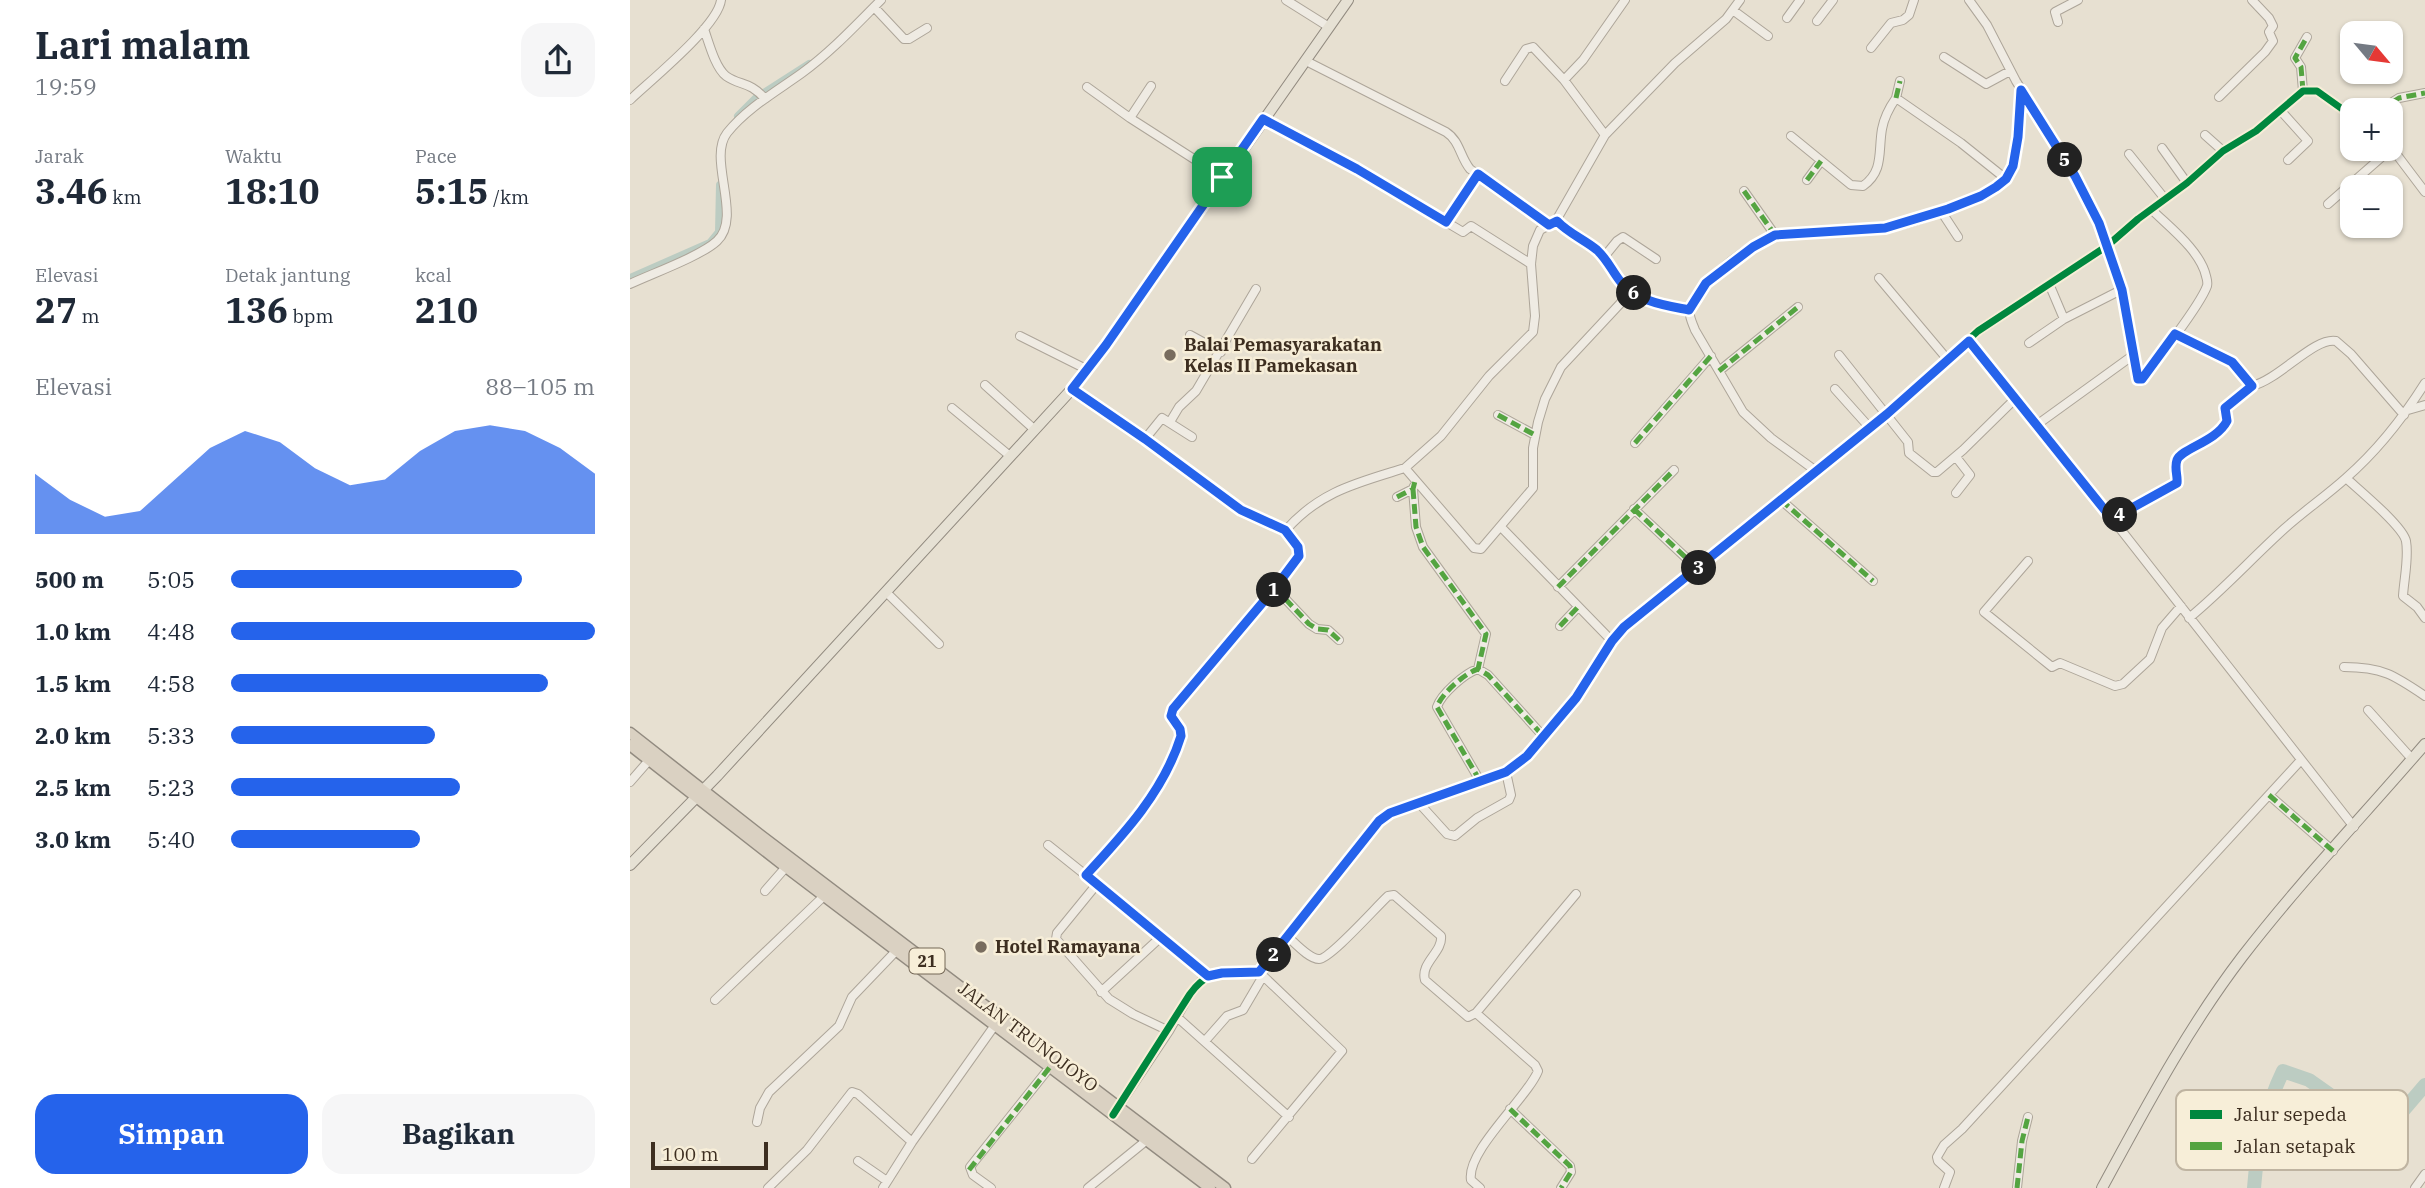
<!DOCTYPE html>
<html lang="id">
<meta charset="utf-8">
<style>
:root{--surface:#fff;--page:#f6f6f7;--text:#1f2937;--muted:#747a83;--accent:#2563eb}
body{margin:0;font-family:"IBM Plex Serif",serif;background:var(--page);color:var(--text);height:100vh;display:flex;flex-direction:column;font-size:26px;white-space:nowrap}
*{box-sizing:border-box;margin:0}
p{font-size:23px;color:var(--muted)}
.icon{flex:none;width:38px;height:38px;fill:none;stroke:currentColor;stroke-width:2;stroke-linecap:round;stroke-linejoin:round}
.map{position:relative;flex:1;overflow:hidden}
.sheet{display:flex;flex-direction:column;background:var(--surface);width:630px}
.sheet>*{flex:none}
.needle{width:46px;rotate:119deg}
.tools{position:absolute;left:1710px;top:21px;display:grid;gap:14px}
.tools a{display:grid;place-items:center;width:63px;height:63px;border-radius:14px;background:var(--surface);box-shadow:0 2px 5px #0004;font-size:35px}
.scale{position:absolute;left:21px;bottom:18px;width:117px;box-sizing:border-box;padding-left:7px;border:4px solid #3d2e20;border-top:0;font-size:19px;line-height:24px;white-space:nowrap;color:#3d2e20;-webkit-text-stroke:5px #f7eed8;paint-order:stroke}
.pin{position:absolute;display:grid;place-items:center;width:60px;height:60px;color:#fff;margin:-30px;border-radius:14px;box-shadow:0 4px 10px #0006}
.km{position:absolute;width:35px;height:35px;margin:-18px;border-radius:50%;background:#222;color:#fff;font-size:19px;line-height:35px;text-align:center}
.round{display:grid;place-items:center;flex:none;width:74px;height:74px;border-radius:21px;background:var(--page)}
.headline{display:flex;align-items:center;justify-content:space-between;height:119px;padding:0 35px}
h1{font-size:38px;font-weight:800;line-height:52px}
.metrics{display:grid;grid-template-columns:repeat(3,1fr);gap:10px;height:119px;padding:7px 35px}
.metrics div{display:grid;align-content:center}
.metrics b{font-size:35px;font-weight:800}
.metrics small{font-size:19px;font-weight:400}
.metrics p{font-size:19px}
.chart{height:196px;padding:14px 35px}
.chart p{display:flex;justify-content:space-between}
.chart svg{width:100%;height:126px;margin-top:7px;fill:var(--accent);opacity:.7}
.cta{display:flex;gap:14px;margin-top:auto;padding:14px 35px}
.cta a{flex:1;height:80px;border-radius:21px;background:var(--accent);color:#fff;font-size:28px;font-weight:800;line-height:80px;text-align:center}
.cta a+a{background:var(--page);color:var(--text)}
ul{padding:0 35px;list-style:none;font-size:23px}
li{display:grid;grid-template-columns:112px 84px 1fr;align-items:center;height:52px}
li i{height:18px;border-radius:9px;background:var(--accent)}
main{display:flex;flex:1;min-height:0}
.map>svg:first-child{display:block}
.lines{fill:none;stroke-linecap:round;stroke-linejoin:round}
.canal{stroke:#bcccc2;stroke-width:8}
.river{stroke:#bcccc2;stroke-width:14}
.minor-casing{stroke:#ada599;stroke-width:10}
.major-casing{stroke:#928b80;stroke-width:12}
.highway-casing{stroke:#928b80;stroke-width:13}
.minor{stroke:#efebe3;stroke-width:8}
.major{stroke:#e6e1d4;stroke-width:10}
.highway{stroke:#dad1c2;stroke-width:10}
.quiet{stroke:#54a441;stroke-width:5;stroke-dasharray:10 5;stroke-linecap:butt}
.cycleway-casing{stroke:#f7eed8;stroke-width:11}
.cycleway{stroke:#00873e;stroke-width:7}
.route-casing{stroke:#fff;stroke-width:14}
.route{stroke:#2563eb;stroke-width:9}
.poi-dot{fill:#786c5e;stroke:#f7eed8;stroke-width:2.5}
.labels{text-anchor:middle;stroke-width:5;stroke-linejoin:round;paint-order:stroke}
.shield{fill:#f7eed8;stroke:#756857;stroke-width:2}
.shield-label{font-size:16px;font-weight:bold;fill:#3d2e20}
.poi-label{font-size:18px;font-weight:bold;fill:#3d2e20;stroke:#f7eed8;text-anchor:start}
.street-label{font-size:18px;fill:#3d2e20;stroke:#f7eed8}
.key{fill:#f7eed8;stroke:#bfb4a1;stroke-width:2}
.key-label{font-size:19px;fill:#3d2e20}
</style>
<main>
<section class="sheet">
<div class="headline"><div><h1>Lari malam</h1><p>19:59</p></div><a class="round"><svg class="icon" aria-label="share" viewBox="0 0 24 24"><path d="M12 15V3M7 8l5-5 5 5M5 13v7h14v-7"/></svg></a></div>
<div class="metrics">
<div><p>Jarak</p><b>3.46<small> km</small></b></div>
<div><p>Waktu</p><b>18:10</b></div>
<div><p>Pace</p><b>5:15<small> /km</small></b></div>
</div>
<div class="metrics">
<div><p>Elevasi</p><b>27<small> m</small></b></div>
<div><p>Detak jantung</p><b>136<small> bpm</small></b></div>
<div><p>kcal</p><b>210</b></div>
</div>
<div class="chart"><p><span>Elevasi</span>88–105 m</p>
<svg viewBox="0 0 160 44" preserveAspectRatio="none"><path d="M0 44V23L10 32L20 38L30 36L40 25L50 14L60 8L70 12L80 21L90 27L100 25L110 15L120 8L130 6L140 8L150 14L160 23V44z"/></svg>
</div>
<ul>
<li><b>500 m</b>5:05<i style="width:80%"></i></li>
<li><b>1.0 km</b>4:48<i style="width:100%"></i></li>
<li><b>1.5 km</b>4:58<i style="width:87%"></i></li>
<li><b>2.0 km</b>5:33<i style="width:56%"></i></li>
<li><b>2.5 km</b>5:23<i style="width:63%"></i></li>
<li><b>3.0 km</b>5:40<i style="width:52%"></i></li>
</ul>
<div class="cta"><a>Simpan</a><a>Bagikan</a></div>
</section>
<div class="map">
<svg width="1795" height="1188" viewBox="0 0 1795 1188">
<rect width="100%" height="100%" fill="#e7e0d1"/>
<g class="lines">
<!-- canal -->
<path class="canal" d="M 108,116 L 126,98 L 179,64
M 0,278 L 80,243 L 89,232 L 90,185"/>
<!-- river -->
<path class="river" d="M 1624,1188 C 1627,1148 1636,1106 1653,1071 L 1679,1080 L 1713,1104 L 1766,1119 L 1795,1085"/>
<defs>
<path id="minor" d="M 656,0 L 699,27
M 1339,0 L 1357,25 L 1386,81 L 1445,176 L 1469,223 L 1491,290 L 1502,356 L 1510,380 C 1525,364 1570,305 1577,286 C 1578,282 1577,280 1576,276 C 1570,250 1539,227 1521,209
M 244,7 L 274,39 L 279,39 L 297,28
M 1104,11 L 1138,36
M 1157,18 L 1170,0
M 1187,21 L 1203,0
M 1428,22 L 1425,12 L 1448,0
M 74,29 C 79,43 85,67 96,76 C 110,86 120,81 135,99
M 1241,48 L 1261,23 L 1273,20 L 1279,15 L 1284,0
M 1314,57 L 1356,84 L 1380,71
M 676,61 L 816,132 C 830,141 830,157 840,169 L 919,225
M 934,80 L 953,60 L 995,0
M 875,81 L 896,49 L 903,47 L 934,80 L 975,135
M 457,87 L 500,118 L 592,177
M 1673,91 L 1671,67 L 1665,58 L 1677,37
M 1589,97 L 1635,52 L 1643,41 L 1639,32 L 1643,26 L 1639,18 L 1622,0
M 1266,98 L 1270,81
M 0,100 C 21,80 88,26 91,0
M 1750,110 L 1769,98 L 1795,93
M 1651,111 L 1678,141 L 1658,160
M 500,118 L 521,86
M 633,119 L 727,169 L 833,232 L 841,226 L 901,264
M 1575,135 L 1593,151
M 1161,136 L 1221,185 L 1233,186 C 1254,171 1248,152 1252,129 C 1254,118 1259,108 1266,98 L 1331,143 L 1376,179
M 1761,147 L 1795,192
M 1532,148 L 1557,183
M 1499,154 L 1535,199
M 1177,180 L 1191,161
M 1114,191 L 1145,235
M 1698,204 L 1762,148
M 1311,211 L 1328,237
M 816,222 L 847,174
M 974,257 L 987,241 L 993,237 L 1026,259
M 1249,278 L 1318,360
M 0,284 C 21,274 71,256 87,241 C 113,217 77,159 97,133 C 117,108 147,91 172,73 C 201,52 226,25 251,0
M 1420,286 L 1434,319
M 1059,310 C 1033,305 1007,302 990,280 C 980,268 974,256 962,246 C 951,237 933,230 927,219 L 975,135 L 1045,63 L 1096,19 L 1110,0
M 1545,334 L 1602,362 L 1622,386 C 1650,379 1684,337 1706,341 L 1721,354 L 1774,415
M 560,335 L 591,352
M 390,336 L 456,369
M 1339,341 L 1408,424 L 1724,827
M 1399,343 L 1434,319 L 1491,290
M 1209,355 L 1278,442 L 1279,453 L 1303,472 L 1307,472 L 1333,450 L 1386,398
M 1089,371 L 1168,307
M 355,385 L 405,430
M 442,389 L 515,439 L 611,511 L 655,531 L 670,551 L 663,566 L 543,709 L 541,716 L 550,729 L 551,736 C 533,791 494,833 456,875
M 1205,389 L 1240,428
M 322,408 L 380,456
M 1778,410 L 1795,405
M 868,415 L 905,435
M 540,422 L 549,407 L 566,391 L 626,289
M 1408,424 L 1502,356
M 515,439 L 532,418 L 562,437
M 1005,443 L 1081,356
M 1326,457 L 1340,475 L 1326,493
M 775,468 L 811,436 L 859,376 L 903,332 L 905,316 L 901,264 L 903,246 L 910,230 L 927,221
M 1186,471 L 1141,438 L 1113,412 L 1065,330 C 1063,324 1058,316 1060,309 C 1064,286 1124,239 1147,235 C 1182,229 1219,233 1254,228 C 1279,225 1306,214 1330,204 C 1346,198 1364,192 1376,178 C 1392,160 1390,114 1391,90
M 1716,478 C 1729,490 1773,526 1776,541 C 1779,558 1774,579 1773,596 L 1787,607 L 1795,618
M 783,489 L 786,527 L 793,547 L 856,634 L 848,669
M 767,497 L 783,489 L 784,486
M 1151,500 L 1243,581
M 1004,509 L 1068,569
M 1482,519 L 1547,483 C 1548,476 1544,468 1547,461 C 1552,445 1588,443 1596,424 C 1598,419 1595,413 1595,408 L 1622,386
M 871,527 L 982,641
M 655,531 C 690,491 727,483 775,468 L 844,548 L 851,549 L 903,488 L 903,448 L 908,422 L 915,399 L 931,367 L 1001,292
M 1398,561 L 1354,612 L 1422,667 L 1430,663 L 1485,686 L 1493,684 L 1520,659 L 1532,628 L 1551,606
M 928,587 L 1044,470
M 645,588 L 679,624 L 687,629 L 698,630 L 709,640
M 256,592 L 309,644
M 1559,618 C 1593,590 1622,558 1654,529 C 1674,511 1696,496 1716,478 C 1747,451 1773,418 1795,383
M 930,626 L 948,607
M 1714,667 C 1752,667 1764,675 1795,696
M 1738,710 L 1782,759
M 850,781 L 807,707 C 811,694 835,673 848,669 L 858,675 L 913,736
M 0,782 L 21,758
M 1639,795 L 1703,851
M 788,802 L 817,834 L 825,836 L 847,818 L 879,800 L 881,795 L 876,772
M 418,845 L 532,936 L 578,976
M 467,884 L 427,933 L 426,939 L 479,999 L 503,1014 L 539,1031
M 135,891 L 156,867
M 658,937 C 665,943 679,959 689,959 C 700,959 746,907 758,896 L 764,895 L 811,936 C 813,952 790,963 795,980 L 838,1017 L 846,1013
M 471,992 L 532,936
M 85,1000 L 194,896
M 547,1017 L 659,1117
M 575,1041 L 597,1016 L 613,1010 L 633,976
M 487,1109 L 539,1031 L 560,994 L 571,981 L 588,973 L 629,972 L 749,821 L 760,813 L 788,802 L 876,772 L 897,756 L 933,713 L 946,698 L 982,641 L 994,627 L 1257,414 L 1348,331 L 1477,246 L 1508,219 L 1557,183 L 1593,151 L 1626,131 L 1673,91 L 1687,91 L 1722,116
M 880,1109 L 940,1166 L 941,1172 L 931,1188
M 127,1122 L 130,1108 L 139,1092 L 209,1026 L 222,997 L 267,950
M 622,1159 L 712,1051 L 629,972
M 228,1161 L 257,1181
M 138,1188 L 177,1150 L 222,1092 L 228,1094 L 282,1142
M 253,1188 L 282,1142 L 365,1025
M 361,1188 L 343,1175 L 340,1167 L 420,1067
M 458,1188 L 517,1140
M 850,1188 L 841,1180 C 836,1151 898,1097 908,1071 L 905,1065 L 846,1013 L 946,894
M 1314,1188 L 1320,1172 L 1308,1161 L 1307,1157 L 1314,1145 L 1332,1129 L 1671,760
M 1387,1188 L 1392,1141 L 1398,1117
M 1785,1188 L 1795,1174"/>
<path id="major" d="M 0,865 L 87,776 L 442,389 L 476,345 L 718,0
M 1472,1188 C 1515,1109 1557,1029 1612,957 C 1669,883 1734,815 1795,744"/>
<path id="highway" d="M 0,733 L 130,835 L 595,1188
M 0,745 L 156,867 L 580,1188"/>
</defs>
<!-- minor casing -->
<use href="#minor" class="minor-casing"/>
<!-- major casing -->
<use href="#major" class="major-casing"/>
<!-- highway casing -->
<use href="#highway" class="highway-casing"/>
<!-- minor -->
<use href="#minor" class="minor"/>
<!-- major -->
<use href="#major" class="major"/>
<!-- highway -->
<use href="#highway" class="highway"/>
<!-- quiet -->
<path class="quiet" d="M 1673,91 L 1671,67 L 1665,58 L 1677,37
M 1266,98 L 1270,81
M 1750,110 L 1769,98 L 1795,93
M 1177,180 L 1191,161
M 1114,191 L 1145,235
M 1089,371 L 1168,307
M 868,415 L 905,435
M 1005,443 L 1081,356
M 783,489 L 786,527 L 793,547 L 856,634 L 848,669
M 767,497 L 783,489 L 785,481
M 1151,500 L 1243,581
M 1004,509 L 1068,569
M 928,587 L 1044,470
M 645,588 L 679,624 L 687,629 L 698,630 L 709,640
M 930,626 L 948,607
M 850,781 L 807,707 C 811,694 835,673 848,669 L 858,675 L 913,736
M 1639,795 L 1703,851
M 880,1109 L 940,1166 L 941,1172 L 931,1188
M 339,1170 L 420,1067
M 1387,1188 L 1392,1141 L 1398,1117"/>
<defs>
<path id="cycleway" d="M 442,389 L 515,439 L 611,511 L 655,531 L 670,551 L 663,566 L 543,709 L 541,716 L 550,729 L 551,736 C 533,791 494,833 456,875
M 483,1115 L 560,994 C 583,962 599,980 629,972 L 749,821 L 760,813 L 788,802 L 876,772 L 897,756 L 933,713 L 946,698 L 982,641 L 994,627 L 1257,414 L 1348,331 L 1477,246 L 1508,219 L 1557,183 L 1593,151 L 1626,131 L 1673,91 L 1687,91 L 1722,116"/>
</defs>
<!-- cycleway casing -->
<use href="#cycleway" class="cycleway-casing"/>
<!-- cycleway -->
<use href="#cycleway" class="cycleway"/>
</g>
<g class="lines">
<defs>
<path id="route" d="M 1391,90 L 1445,176 L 1469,223 L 1492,290 L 1508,379 L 1512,379 L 1545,334 L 1602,362 L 1622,386 L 1595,408 L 1597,421 C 1586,442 1552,448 1547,460 C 1544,468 1548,476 1547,483 L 1482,519 L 1339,341 L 1257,414 L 994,627 L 982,641 L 946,698 L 897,756 L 876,772 L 760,813 L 749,821 L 629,972 L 592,973 L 578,976 L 456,875 C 494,834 534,791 551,736 L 550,729 L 541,716 L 543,709 L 645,588 L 669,556 L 668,547 L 655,530 L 611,510 L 515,439 L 442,389 L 476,345 L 633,119 L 727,169 L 816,222 L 848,174 L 919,225 L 927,221 C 938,233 955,240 967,250 C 977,259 982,271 990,281 C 1008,302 1034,305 1059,310 L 1076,283 L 1123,247 L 1145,235 L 1255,228 L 1318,209 L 1351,196 L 1366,187 L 1376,179 L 1383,166 L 1388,137 Z"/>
</defs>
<!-- route casing -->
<use href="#route" class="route-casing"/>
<!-- route -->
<use href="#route" class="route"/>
</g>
<!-- markers -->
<g class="poi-dot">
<circle cx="540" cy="355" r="7"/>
<circle cx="351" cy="947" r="7"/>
</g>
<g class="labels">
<!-- shield labels -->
<rect class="shield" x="279.5" y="948.5" width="35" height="25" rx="5"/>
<g class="shield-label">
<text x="297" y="967">21</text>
</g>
<!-- poi labels -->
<g class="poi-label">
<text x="554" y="351">Balai Pemasyarakatan<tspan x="554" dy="21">Kelas II Pamekasan</tspan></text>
<text x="365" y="953">Hotel Ramayana</text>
</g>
<!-- street labels -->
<g class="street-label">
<text transform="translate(398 1037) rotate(37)" y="6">JALAN TRUNOJOYO</text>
</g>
</g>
<!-- legend -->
<rect x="1546" y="1090" width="232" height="80" rx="10" class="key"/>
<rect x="1560" y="1110" width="32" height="9" fill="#00873e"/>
<rect x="1560" y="1142" width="32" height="8" fill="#54a441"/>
<g class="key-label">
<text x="1604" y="1121">Jalur sepeda</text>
<text x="1604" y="1153">Jalan setapak</text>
</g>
</svg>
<div class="tools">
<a><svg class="needle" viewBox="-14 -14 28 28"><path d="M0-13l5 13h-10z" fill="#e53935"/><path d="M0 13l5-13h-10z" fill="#747a83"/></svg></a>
<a>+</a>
<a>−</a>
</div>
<div class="scale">100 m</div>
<div class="pin" style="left:592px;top:177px;background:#1e9e55"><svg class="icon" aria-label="arrive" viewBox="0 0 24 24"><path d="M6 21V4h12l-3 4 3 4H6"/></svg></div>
<b class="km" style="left:644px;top:590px">1</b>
<b class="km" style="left:644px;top:955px">2</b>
<b class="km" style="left:1069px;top:568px">3</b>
<b class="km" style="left:1490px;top:515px">4</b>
<b class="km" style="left:1435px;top:160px">5</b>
<b class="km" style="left:1004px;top:293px">6</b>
</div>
</main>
